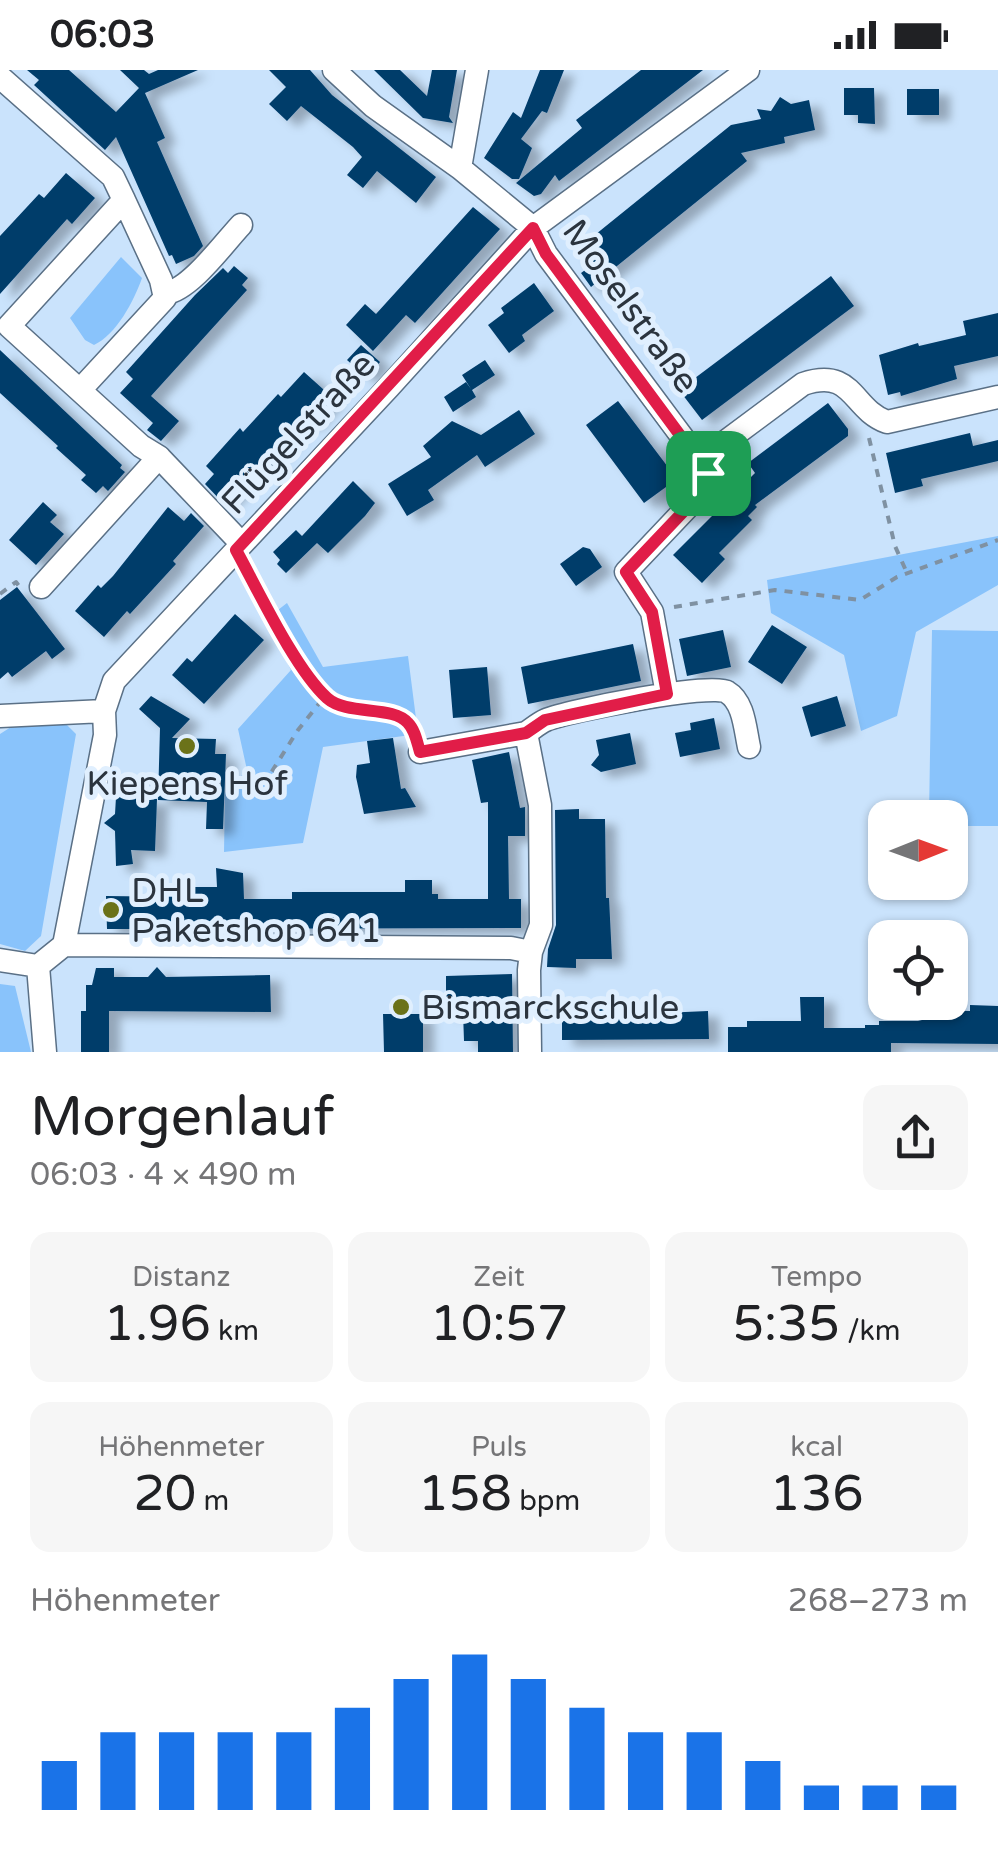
<!DOCTYPE html>
<html lang="de">
<meta charset="utf-8">
<style>
:root{--surface:#fff;--page:#f6f6f6;--text:#202124;--muted:#757577;--accent:#1a73e8}
body{margin:0;font-family:"Varela Round",sans-serif;background:var(--page);color:var(--text);height:100vh;display:flex;flex-direction:column;font-size:38px;white-space:nowrap}
*{box-sizing:border-box;margin:0}
p{font-size:32px;color:var(--muted)}
.icon{flex:none;width:55px;height:55px;fill:none;stroke:currentColor;stroke-width:2;stroke-linecap:round;stroke-linejoin:round}
.map{position:relative;height:982px;overflow:hidden}
.details{display:flex;flex-direction:column;background:var(--surface);flex:1}
.details>*{flex:none}
.needle{width:65px;rotate:89deg}
.fabs{position:absolute;left:868px;top:730px;display:grid;gap:20px}
.fabs a{display:grid;place-items:center;width:100px;height:100px;border-radius:20px;background:var(--surface);box-shadow:0 2px 8px #0004;font-size:50px}
.pin{position:absolute;display:grid;place-items:center;width:85px;height:85px;color:#fff;margin:-42px;border-radius:20px;box-shadow:0 5px 15px #0006}
.round{display:grid;place-items:center;flex:none;width:105px;height:105px;border-radius:20px;background:var(--page)}
.overview{display:flex;align-items:center;justify-content:space-between;height:170px;padding:0 30px}
h1{font-size:55px;font-weight:600;line-height:75px}
.stats{display:grid;grid-template-columns:repeat(3,1fr);gap:15px;height:170px;padding:10px 30px}
.stats div{display:grid;align-content:center;border-radius:20px;background:var(--page);text-align:center}
.stats b{font-size:50px;font-weight:600}
.stats small{font-size:28px;font-weight:400}
.stats p{font-size:28px}
.chart{height:280px;padding:20px 30px}
.chart p{display:flex;justify-content:space-between}
.chart svg{width:100%;height:180px;margin-top:10px;stroke:var(--accent);stroke-width:6}
.status{display:flex;justify-content:space-between;align-items:center;height:70px;padding:0 50px;background:var(--surface);direction:ltr}
.status svg{height:28px;fill:currentColor}
.map>svg:first-child{display:block}
.green{fill:#89c3fb}
.building{fill:#003d6b;filter:url(#shadow)}
.lines{fill:none;stroke-linecap:round;stroke-linejoin:round}
.minor-casing{stroke:#5a7086;stroke-width:25}
.path{stroke:#7f91a2;stroke-width:4;stroke-dasharray:8 8;stroke-linecap:butt}
.minor{stroke:#fff;stroke-width:22}
.route-casing{stroke:#fff;stroke-width:20}
.route{stroke:#e11d48;stroke-width:12}
.poi-dot{fill:#6b7219;stroke:#e0effe;stroke-width:4}
.labels{text-anchor:middle;stroke-width:10;stroke-linejoin:round;paint-order:stroke}
.street-label{font-size:35px;fill:#2b343e;stroke:#e0effe}
.poi-label{font-size:35px;fill:#2b343e;stroke:#e0effe;text-anchor:start}
</style>
<div class="status"><b>06:03</b><svg viewBox="0 0 49 12"><path d="M0 12V9h3v3zM5 12V6h3v6zM10 12V3h3v9zM15 12V0h3v12zM26 1h20v11H26zM47 4h2v5h-2z"/></svg></div>
<div class="map">
<svg width="998" height="982" viewBox="0 0 998 982">
<defs>
<filter id="shadow"><feDropShadow dx="11" dy="6" stdDeviation="5" flood-color="#0004"/></filter>
</defs>
<rect width="100%" height="100%" fill="#cae3fc"/>
<!-- green -->
<path class="green" d="M 121,187 L 142,208 C 134,231 116,265 94,275 L 85,270 L 70,248 Z
M 998,466 L 998,515 L 916,562 L 897,646 L 861,661 L 844,585 L 771,543 L 767,510 Z
M 287,533 L 323,597 L 408,586 L 418,664 L 323,677 L 303,773 L 224,782 L 225,723 L 247,700 L 238,659 L 291,600 L 265,550 Z
M 932,560 L 998,561 L 998,756 L 950,756 L 950,748 L 929,747 Z
M 65,653 L 76,664 L 41,866 L 25,881 L 0,874 L 0,664 L 11,657 Z
M 0,914 L 15,916 L 31,982 L 0,982 Z"/>
<!-- building -->
<path class="building" d="M 27,0 L 69,0 L 116,42 L 139,18 L 120,0 L 144,0 L 149,4 L 158,0 L 198,0 L 145,23 L 165,68 L 157,72 L 203,176 L 194,186 L 176,194 L 172,185 L 169,186 L 116,67 L 105,80 L 34,15 L 39,10 Z
M 269,0 L 310,0 L 332,25 L 436,107 L 416,133 L 377,101 L 363,118 L 347,105 L 362,87 L 353,77 L 301,36 L 287,51 L 269,34 L 286,17 Z
M 374,0 L 400,0 L 427,26 L 432,0 L 457,0 L 449,47 L 453,53 L 423,48 Z
M 540,0 L 564,0 L 547,43 L 542,41 L 521,69 L 532,78 L 519,109 L 512,109 L 484,88 L 513,42 L 521,48 Z
M 641,0 L 703,0 L 559,111 L 555,105 L 541,124 L 534,126 L 516,113 L 582,58 L 576,50 Z
M 844,18 L 874,18 L 875,54 L 858,53 L 858,45 L 844,45 Z
M 907,19 L 939,19 L 939,45 L 907,45 Z
M 780,27 L 791,34 L 809,30 L 815,60 L 784,67 L 785,73 L 741,83 L 747,91 L 591,217 L 581,203 L 588,198 L 575,181 L 731,55 L 761,49 L 757,39 L 771,41 Z
M 66,103 L 95,128 L 72,154 L 67,149 L 0,224 L 0,166 L 39,124 L 44,128 Z
M 473,137 L 500,159 L 415,253 L 406,245 L 373,281 L 346,255 L 365,234 L 376,244 Z
M 234,196 L 248,208 L 242,215 L 247,220 L 151,326 L 179,351 L 161,371 L 147,360 L 153,353 L 120,323 L 133,309 L 126,302 L 195,225 L 223,198 L 228,203 Z
M 831,206 L 854,236 L 702,350 L 679,320 Z
M 534,213 L 554,241 L 522,265 L 525,271 L 509,283 L 488,255 L 504,243 L 501,238 Z
M 998,243 L 998,286 L 954,296 L 957,309 L 901,326 L 900,322 L 888,325 L 879,285 L 918,273 L 919,276 L 966,265 L 963,251 Z
M 361,275 L 380,292 L 367,308 L 347,290 Z
M 0,280 L 122,395 L 120,398 L 125,402 L 108,421 L 103,416 L 96,423 L 81,410 L 86,405 L 56,378 L 58,376 L 0,323 Z
M 485,290 L 495,305 L 472,320 L 476,327 L 453,342 L 444,327 L 466,312 L 471,319 L 462,305 Z
M 304,302 L 333,328 L 310,354 L 306,350 L 272,388 L 269,385 L 224,434 L 205,414 L 214,404 L 206,396 L 240,358 L 243,362 L 278,324 L 281,327 Z
M 618,331 L 677,409 L 644,433 L 586,355 Z
M 828,333 L 848,359 L 848,366 L 755,435 L 757,437 L 748,446 L 752,450 L 719,483 L 725,489 L 702,513 L 673,485 L 755,403 L 748,393 Z
M 519,340 L 535,364 L 485,397 L 477,385 L 428,420 L 434,430 L 407,446 L 388,414 L 431,387 L 423,376 L 452,351 L 481,365 Z
M 970,363 L 973,376 L 998,370 L 998,391 L 921,409 L 923,416 L 895,423 L 886,383 Z
M 353,411 L 375,433 L 365,446 L 328,483 L 317,473 L 286,503 L 277,494 L 280,490 L 273,482 L 296,460 L 302,466 Z
M 43,432 L 57,445 L 50,452 L 64,464 L 36,495 L 9,470 Z
M 168,437 L 184,451 L 191,443 L 204,456 L 173,491 L 176,494 L 130,544 L 127,541 L 104,567 L 75,541 L 98,515 L 101,518 L 113,506 Z
M 583,477 L 590,479 L 602,497 L 576,516 L 560,494 Z
M 17,517 L 65,579 L 52,589 L 46,581 L 12,607 L 8,602 L 0,609 L 0,530 Z
M 235,544 L 264,570 L 204,634 L 172,605 L 187,588 L 192,592 Z
M 772,555 L 807,577 L 782,614 L 748,592 Z
M 723,560 L 731,597 L 687,606 L 679,569 Z
M 633,574 L 641,611 L 528,634 L 521,597 Z
M 487,597 L 491,645 L 453,648 L 449,600 Z
M 151,626 L 190,649 L 172,668 L 216,669 L 215,684 L 226,684 L 223,759 L 206,759 L 207,732 L 158,730 L 160,658 L 139,639 Z
M 837,626 L 846,656 L 811,667 L 802,637 Z
M 714,648 L 720,679 L 680,687 L 675,663 L 691,660 L 690,653 Z
M 630,663 L 636,694 L 601,702 L 591,695 L 599,685 L 596,670 Z
M 393,668 L 401,719 L 405,718 L 416,737 L 364,744 L 356,707 L 357,695 L 370,693 L 367,671 Z
M 509,682 L 520,738 L 525,737 L 525,766 L 508,766 L 509,829 L 521,829 L 521,858 L 107,859 L 106,826 L 186,827 L 186,817 L 217,817 L 216,798 L 243,803 L 244,829 L 292,829 L 292,822 L 405,822 L 405,810 L 432,810 L 432,824 L 438,824 L 438,829 L 488,829 L 488,732 L 481,733 L 472,690 Z
M 116,727 L 157,729 L 155,781 L 131,780 L 133,794 L 116,796 L 115,761 L 104,753 L 115,744 Z
M 579,739 L 579,749 L 605,749 L 606,828 L 609,828 L 612,889 L 576,889 L 576,898 L 547,897 L 548,879 L 556,855 L 555,740 Z
M 157,897 L 166,907 L 270,905 L 271,942 L 109,941 L 109,982 L 81,982 L 81,941 L 86,941 L 86,915 L 92,915 L 96,898 L 114,898 L 114,907 L 148,907 Z
M 512,904 L 513,982 L 478,982 L 478,971 L 464,971 L 463,942 L 446,942 L 446,906 Z
M 800,927 L 824,927 L 824,958 L 865,958 L 865,955 L 879,955 L 879,951 L 918,951 L 922,950 L 923,940 L 970,941 L 970,935 L 998,936 L 998,974 L 891,973 L 891,982 L 728,982 L 728,957 L 747,957 L 747,951 L 801,951 Z
M 629,937 L 661,937 L 662,943 L 708,941 L 709,969 L 562,970 L 562,940 Z
M 383,944 L 423,944 L 423,982 L 384,982 Z"/>
<g class="lines">
<defs>
<path id="minor" d="M 334,0 L 373,36 L 460,98 L 533,158 L 546,184 L 709,403
M 0,7 L 113,107 L 124,130 L 9,256 L 141,376 L 159,387 L 242,474
M 460,98 L 477,0
M 166,223 C 190,220 224,173 241,155
M 80,320 L 165,228 L 161,210 L 124,130
M 41,517 L 159,387
M 667,624 L 652,542 L 626,502 L 699,425 L 725,372 L 803,314 C 854,297 851,339 887,352 L 998,327
M 0,646 L 104,641
M 526,663 C 532,659 539,653 546,650 C 567,641 713,612 727,622 C 744,632 745,659 749,677
M 420,682 L 526,663 L 540,735 L 541,855 L 531,882 L 529,900 L 530,982
M 64,875 L 105,665 L 104,641 L 114,611 L 389,317 L 533,158 L 748,0
M 0,890 L 38,896 L 64,875 L 511,878 L 531,882
M 38,896 L 45,982"/>
</defs>
<!-- minor casing -->
<use href="#minor" class="minor-casing"/>
<!-- path -->
<path class="path" d="M 869,368 L 895,476 L 907,503
M 248,502 C 264,531 306,618 333,632 C 353,643 380,642 402,647 L 413,661
M 0,524 L 16,512 L 19,516
M 674,537 L 775,520 L 860,530 L 897,507 L 998,470
M 117,713 L 259,714 L 269,706 L 298,660 L 325,626"/>
<!-- minor -->
<use href="#minor" class="minor"/>
</g>
<g class="lines">
<defs>
<path id="route" d="M 533,158 L 546,184 L 708,403 L 700,424 L 626,502 L 652,542 L 667,624 L 545,650 L 526,663 L 420,682 C 417,672 415,660 408,653 C 393,635 347,646 327,628 C 295,599 258,520 236,480 Z"/>
</defs>
<!-- route casing -->
<use href="#route" class="route-casing"/>
<!-- route -->
<use href="#route" class="route"/>
</g>
<!-- markers -->
<g class="poi-dot">
<circle cx="187" cy="676" r="10"/>
<circle cx="111" cy="840" r="10"/>
<circle cx="401" cy="937" r="10"/>
</g>
<g class="labels">
<!-- street labels -->
<g class="street-label">
<text transform="translate(631 236) rotate(54)" y="12">Moselstraße</text>
<text transform="translate(298 363) rotate(-47)" y="12">Flügelstraße</text>
</g>
<!-- poi labels -->
<g class="poi-label">
<text x="187" y="725" text-anchor="middle">Kiepens Hof</text>
<text x="131" y="832">DHL<tspan x="131" dy="40">Paketshop 641</tspan></text>
<text x="421" y="949">Bismarckschule</text>
</g>
</g>
</svg>
<div class="fabs">
<a><svg class="needle" viewBox="-14 -14 28 28"><path d="M0-13l5 13h-10z" fill="#e53935"/><path d="M0 13l5-13h-10z" fill="#757577"/></svg></a>
<a><svg class="icon" aria-label="locate" viewBox="0 0 24 24"><circle cx="12" cy="12" r="6"/><path d="M12 2v4M12 18v4M2 12h4M18 12h4"/></svg></a>
</div>
<div class="pin" style="left:708px;top:403px;background:#1e9e55"><svg class="icon" aria-label="arrive" viewBox="0 0 24 24"><path d="M6 21V4h12l-3 4 3 4H6"/></svg></div>
</div>
<section class="details">
<div class="overview"><div><h1>Morgenlauf</h1><p>06:03 · 4 × 490 m</p></div><a class="round"><svg class="icon" aria-label="share" viewBox="0 0 24 24"><path d="M12 15V3M7 8l5-5 5 5M5 13v7h14v-7"/></svg></a></div>
<div class="stats">
<div><p>Distanz</p><b>1.96<small> km</small></b></div>
<div><p>Zeit</p><b>10:57</b></div>
<div><p>Tempo</p><b>5:35<small> /km</small></b></div>
</div>
<div class="stats">
<div><p>Höhenmeter</p><b>20<small> m</small></b></div>
<div><p>Puls</p><b>158<small> bpm</small></b></div>
<div><p>kcal</p><b>136</b></div>
</div>
<div class="chart"><p><span>Höhenmeter</span>268–273 m</p>
<svg viewBox="0 0 160 44" preserveAspectRatio="none"><path d="M5 44V32M15 44V25M25 44V25M35 44V25M45 44V25M55 44V19M65 44V12M75 44V6M85 44V12M95 44V19M105 44V25M115 44V25M125 44V32M135 44V38M145 44V38M155 44V38"/></svg>
</div>
</section>
